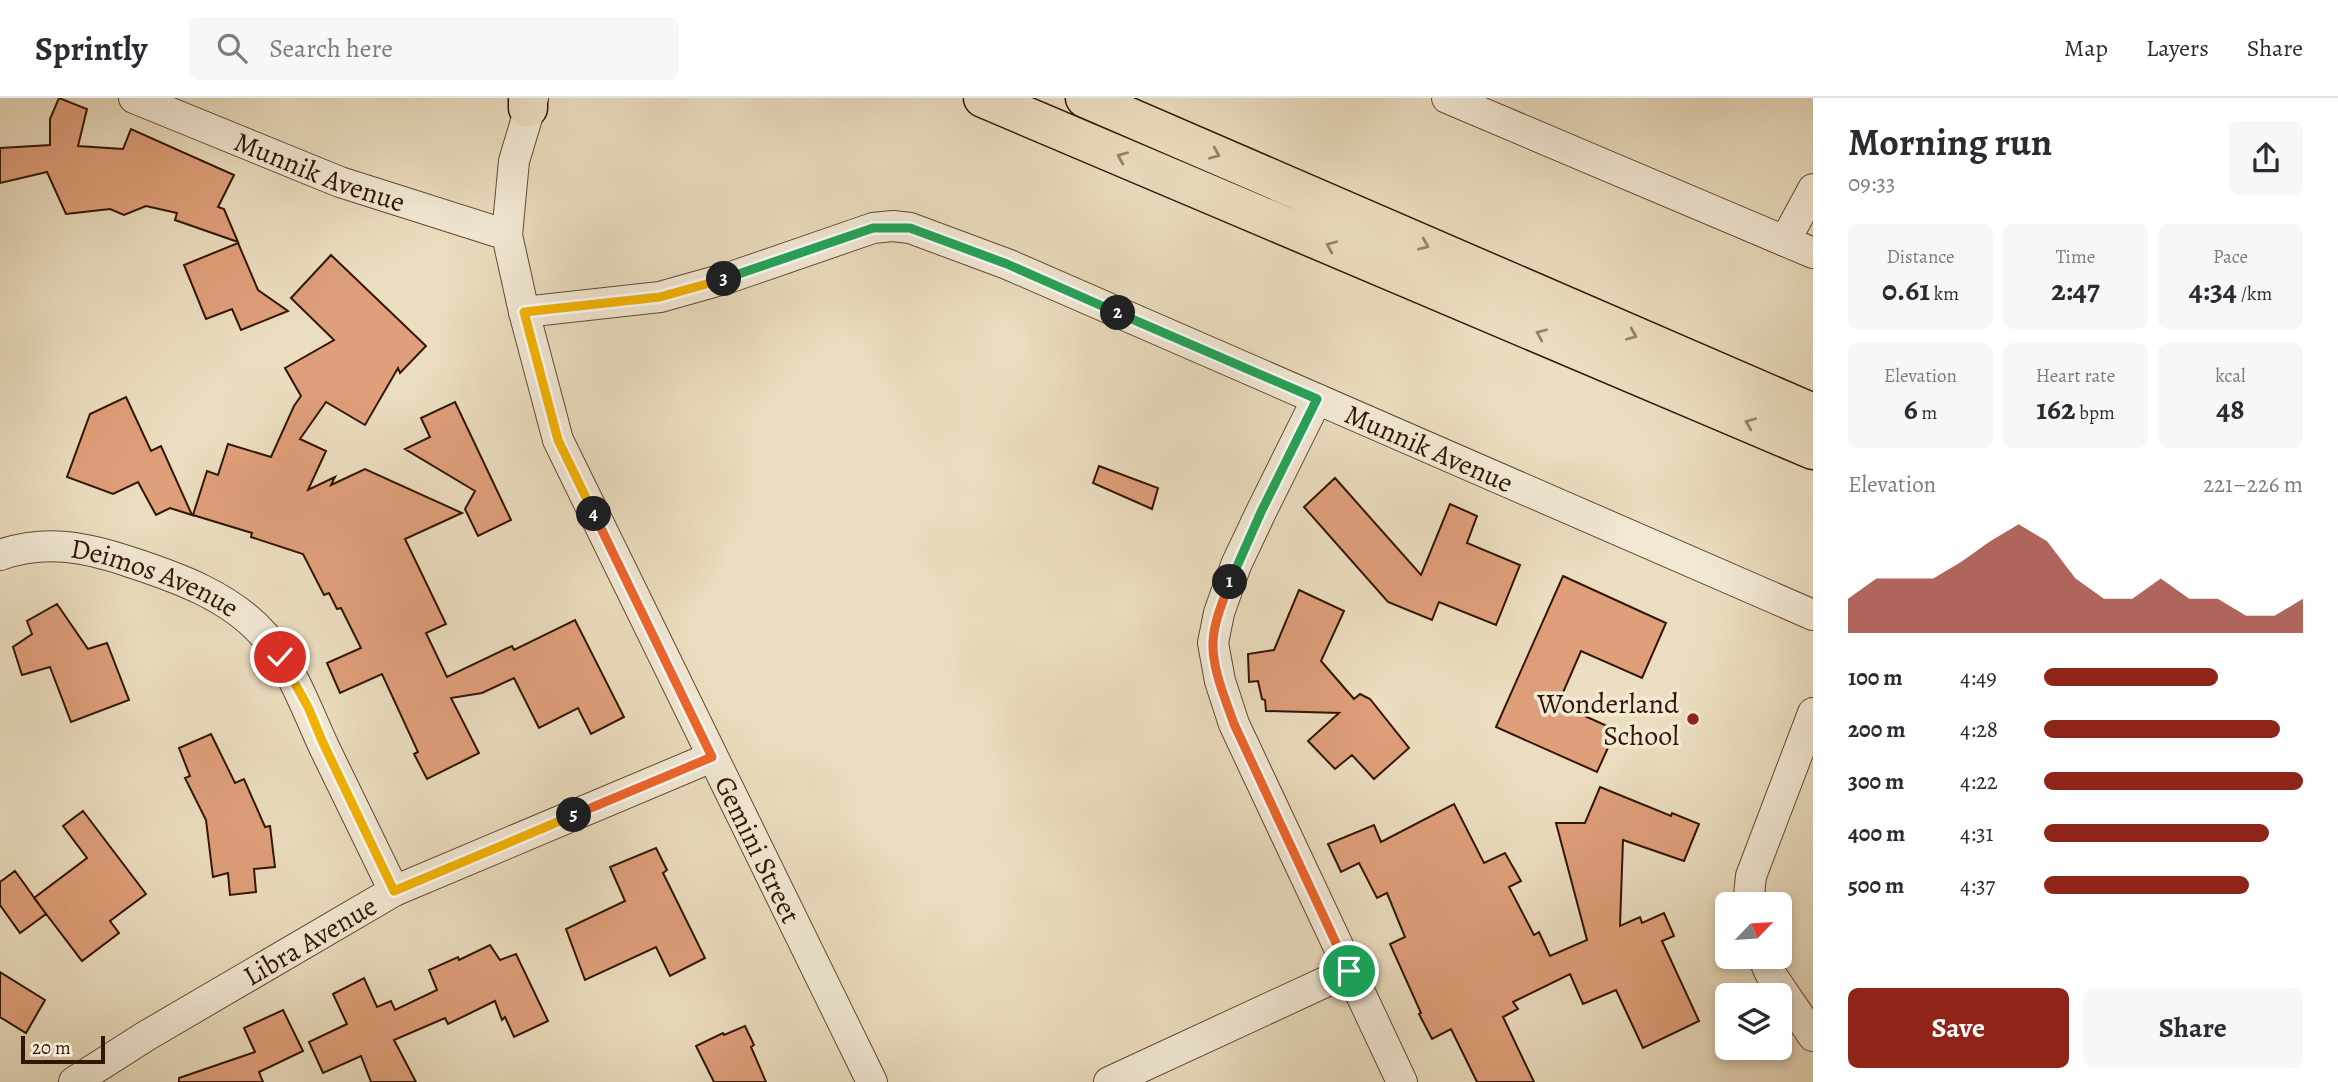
<!DOCTYPE html>
<meta charset="utf-8">
<style>
:root{--surface:#fff;--page:#f7f7f7;--text:#2b2b33;--muted:#7c7c81;--line:#e1e1e2;--accent:#8f2418}
body{margin:0;font-family:Alegreya,serif;background:var(--page);color:var(--text);height:100vh;display:flex;flex-direction:column;font-size:26px;white-space:nowrap}
*{box-sizing:border-box;margin:0}
p{font-size:23px;color:var(--muted)}
.icon{flex:none;width:38px;height:38px;fill:none;stroke:currentColor;stroke-width:2;stroke-linecap:round;stroke-linejoin:round}
.map{position:relative;flex:1;overflow:hidden}
.side{display:flex;flex-direction:column;background:var(--surface);width:525px}
.side>*{flex:none}
.needle{width:46px;rotate:65deg}
.buttons{position:absolute;left:1715px;top:794px;display:grid;gap:14px}
.buttons a{display:grid;place-items:center;width:77px;height:77px;border-radius:10px;background:var(--surface);box-shadow:0 4px 10px #0003;font-size:35px}
.scale{position:absolute;left:21px;bottom:18px;width:84px;box-sizing:border-box;padding-left:7px;border:4px solid #321604;border-top:0;font-size:19px;line-height:24px;white-space:nowrap;color:#321604;-webkit-text-stroke:5px #f2e9d5;paint-order:stroke}
.pin{position:absolute;display:grid;place-items:center;width:60px;height:60px;color:#fff;margin:-30px;border:4px solid #fff;border-radius:50%;box-shadow:0 2px 7px #0007}
.km{position:absolute;width:35px;height:35px;margin:-18px;border-radius:50%;background:#222;color:#fff;font-size:19px;line-height:35px;text-align:center}
.round{display:grid;place-items:center;flex:none;width:74px;height:74px;border-radius:10px;background:var(--page)}
.head{display:flex;align-items:center;justify-content:space-between;height:119px;padding:0 35px}
h1{font-size:38px;font-weight:700;line-height:52px}
.stats{display:grid;grid-template-columns:repeat(3,1fr);gap:10px;height:119px;padding:7px 35px}
.stats div{display:grid;align-content:center;border-radius:10px;background:var(--page);text-align:center}
.stats b{font-size:30px;font-weight:700}
.stats small{font-size:19px;font-weight:400}
.stats p{font-size:19px}
.chart{height:196px;padding:14px 35px}
.chart p{display:flex;justify-content:space-between}
.chart svg{width:100%;height:126px;margin-top:7px;fill:var(--accent);opacity:.7}
.primary-button{display:flex;gap:14px;margin-top:auto;padding:14px 35px}
.primary-button a{flex:1;height:80px;border-radius:10px;background:var(--accent);color:#fff;font-size:28px;font-weight:700;line-height:80px;text-align:center}
.primary-button a+a{background:var(--page);color:var(--text)}
ul{padding:0 35px;list-style:none;font-size:23px}
li{display:grid;grid-template-columns:112px 84px 1fr;align-items:center;height:52px}
li i{height:18px;border-radius:9px;background:var(--accent)}
header{display:flex;align-items:center;gap:42px;box-sizing:border-box;height:98px;padding:0 35px;background:var(--surface);border-bottom:2px solid var(--line)}
header strong{font-size:33px}
nav{display:flex;gap:38px;margin-inline-start:auto;font-size:24px}
.search{width:490px;height:63px;background:var(--page);display:flex;align-items:center;gap:18px;box-sizing:border-box;padding:0 24px;border-radius:10px;color:var(--muted);font-size:26px}
main{display:flex;flex:1;min-height:0}
.map>svg:first-child{display:block}
.building{fill:#df9f7a;stroke:#321604;stroke-width:2}
.lines{fill:none;stroke-linecap:round;stroke-linejoin:round}
.minor-casing{stroke:#604833;stroke-width:32}
.major-casing{stroke:#321604;stroke-width:41}
.minor{stroke:#f2e9d5;stroke-width:30}
.major{stroke:#ebddbf;stroke-width:38}
.oneway{stroke:#98836b}
.split-1-casing{stroke:#fff;stroke-width:14}
.split-2-casing{stroke:#fff;stroke-width:14}
.split-3-casing{stroke:#fff;stroke-width:14}
.split-4-casing{stroke:#fff;stroke-width:14}
.split-5-casing{stroke:#fff;stroke-width:14}
.split-6-casing{stroke:#fff;stroke-width:14}
.split-1{stroke:#f0652b;stroke-width:9}
.split-2{stroke:#22a559;stroke-width:9}
.split-3{stroke:#22a559;stroke-width:9}
.split-4{stroke:#f5b400;stroke-width:9}
.split-5{stroke:#f0652b;stroke-width:9}
.split-6{stroke:#f5b400;stroke-width:9}
.poi-dot{fill:#8f2418;stroke:#f2e9d5;stroke-width:2.5}
.labels{text-anchor:middle;stroke-width:7;stroke-linejoin:round;paint-order:stroke}
.street-label{font-size:28px;fill:#321604;stroke:#f2e9d5}
.poi-label{font-size:28px;fill:#321604;stroke:#f2e9d5;text-anchor:end}
</style>
<header>
<strong>Sprintly</strong>
<div class="search"><svg class="icon" aria-label="search" viewBox="0 0 24 24"><circle cx="10" cy="10" r="6"/><path d="M15 15l6 6"/></svg>Search here</div>
<nav><a>Map</a><a>Layers</a><a>Share</a></nav>
</header>
<main>
<div class="map">
<svg width="1813" height="984" viewBox="0 0 1813 984">
<rect width="100%" height="100%" fill="#ebddbf"/>
<filter id="stains"><feTurbulence type="fractalNoise" baseFrequency=".00286" numOctaves="4"/><feColorMatrix values="0 0 0 0 .2 0 0 0 0 .09 0 0 0 0 .02 0 0 0 .5 -.17"/></filter>
<radialGradient id="worn" r=".72"><stop offset=".6" stop-color="#630" stop-opacity="0"/><stop offset="1" stop-color="#630" stop-opacity=".3"/></radialGradient>
<!-- building -->
<path class="building" d="M 59,0 L 87,11 L 78,48 L 123,51 L 131,31 L 234,77 L 218,109 L 224,111 L 238,144 L 175,122 L 177,115 L 146,108 L 124,117 L 110,111 L 66,116 L 47,74 L 0,85 L 0,50 L 50,47 L 50,21 Z
M 238,145 L 258,192 L 288,213 L 241,232 L 232,211 L 206,221 L 184,167 Z
M 331,157 L 426,248 L 400,275 L 398,270 L 365,327 L 326,304 L 300,341 L 326,353 L 308,392 L 335,379 L 331,387 L 365,371 L 462,415 L 405,441 L 446,526 L 426,535 L 447,579 L 512,548 L 514,552 L 575,522 L 624,619 L 591,636 L 578,610 L 539,630 L 514,580 L 482,595 L 451,600 L 479,655 L 427,681 L 414,656 L 418,654 L 382,576 L 340,595 L 327,565 L 361,550 L 341,510 L 337,511 L 329,495 L 324,497 L 303,456 L 251,439 L 252,435 L 193,417 L 207,373 L 218,377 L 228,346 L 271,359 L 294,308 L 301,298 L 285,270 L 334,242 L 291,200 Z
M 126,299 L 151,353 L 161,348 L 192,417 L 170,410 L 156,417 L 138,384 L 113,396 L 67,379 L 90,316 Z
M 455,304 L 511,422 L 478,438 L 465,411 L 475,393 L 405,351 L 430,339 L 421,320 Z
M 1099,368 L 1158,390 L 1152,411 L 1093,385 Z
M 1335,380 L 1421,477 L 1450,406 L 1477,418 L 1467,445 L 1520,467 L 1496,527 L 1439,504 L 1432,522 L 1388,504 L 1304,409 Z
M 1563,478 L 1666,525 L 1642,580 L 1581,553 L 1558,606 L 1616,632 L 1597,674 L 1496,629 Z
M 1299,492 L 1344,513 L 1321,563 L 1354,601 L 1360,596 L 1370,601 L 1409,650 L 1374,681 L 1352,657 L 1335,671 L 1308,643 L 1339,615 L 1266,613 L 1265,602 L 1262,601 L 1258,583 L 1249,584 L 1248,556 L 1274,552 Z
M 57,506 L 88,551 L 107,545 L 129,602 L 71,624 L 50,569 L 22,577 L 13,549 L 32,536 L 27,523 Z
M 211,636 L 235,685 L 244,681 L 265,729 L 270,728 L 275,769 L 254,771 L 256,794 L 230,797 L 228,775 L 213,779 L 206,722 L 185,680 L 190,678 L 179,650 Z
M 1600,689 L 1671,718 L 1672,715 L 1699,726 L 1684,763 L 1623,742 L 1620,828 L 1640,819 L 1642,825 L 1664,815 L 1674,838 L 1662,843 L 1699,923 L 1643,950 L 1616,892 L 1583,906 L 1570,876 L 1513,904 L 1518,911 L 1503,919 L 1534,984 L 1477,984 L 1451,931 L 1432,941 L 1419,916 L 1421,915 L 1390,846 L 1405,839 L 1387,795 L 1377,800 L 1359,765 L 1341,774 L 1328,746 L 1374,727 L 1381,744 L 1454,706 L 1484,765 L 1505,755 L 1521,783 L 1509,789 L 1534,837 L 1539,834 L 1550,858 L 1587,842 L 1556,725 L 1585,725 Z
M 83,713 L 146,796 L 110,823 L 119,835 L 82,863 L 34,800 L 87,760 L 63,728 Z
M 656,750 L 667,772 L 663,775 L 705,860 L 670,878 L 656,849 L 585,882 L 566,831 L 625,803 L 610,769 Z
M 15,773 L 46,816 L 20,835 L 0,807 L 0,784 Z
M 490,847 L 500,862 L 516,856 L 548,923 L 514,939 L 505,919 L 502,922 L 495,903 L 448,926 L 445,920 L 394,942 L 416,984 L 371,984 L 361,958 L 323,975 L 309,944 L 347,926 L 333,896 L 364,880 L 377,909 L 391,903 L 395,912 L 437,892 L 429,872 L 458,859 L 459,862 Z
M 0,874 L 45,902 L 26,935 L 0,919 Z
M 283,912 L 303,953 L 259,974 L 263,984 L 179,984 L 179,980 L 255,954 L 244,930 Z
M 745,928 L 754,947 L 751,949 L 766,984 L 714,984 L 696,948 L 723,935 L 724,937 Z"/>
<g class="lines">
<defs>
<g id="minor">
<path id="s1" d="M 134,0 L 340,84 L 507,137"/>
<path id="s2" d="M 533,0 L 514,63 L 507,137 L 524,214 L 558,342 L 872,984"/>
<path d="M 1447,0 L 1813,155"/>
<path d="M 1785,143 L 1813,91"/>
<path id="s3" d="M 524,214 L 660,199 L 731,179 L 873,130 L 893,128 L 910,130 L 1007,166 L 1813,517"/>
<path d="M 1317,301 L 1261,414 L 1236,467 L 1219,515 L 1213,545 L 1220,583 L 1234,626 L 1402,984"/>
<path id="s4" d="M 0,457 C 45,441 86,449 130,464 C 176,479 230,498 264,537 C 292,569 306,610 324,649 C 347,697 371,745 394,793"/>
<path d="M 1748,807 L 1751,778 L 1813,615"/>
<path d="M 1763,859 L 1770,875 L 1813,938"/>
<path id="s5" d="M 74,984 L 146,938 L 394,793 L 712,659"/>
<path d="M 1109,984 L 1349,873"/>
</g>
<path id="major" d="M 528,0 L 528,10
M 983,0 L 1813,352
M 1085,0 L 1813,315"/>
</defs>
<!-- minor casing -->
<use href="#minor" class="minor-casing"/>
<!-- major casing -->
<use href="#major" class="major-casing"/>
<!-- minor -->
<use href="#minor" class="minor"/>
<!-- major -->
<use href="#major" class="major"/>
</g>
<!-- one-way arrows -->
<defs><path id="oneway-chevron" d="M-2-3.5L2.5 0L-2 3.5" fill="none" stroke-width="1.6" stroke-linecap="round" stroke-linejoin="round" transform="scale(1.75)"/></defs>
<g class="oneway">
<use href="#oneway-chevron" transform="translate(1215 56) rotate(23)"/>
<use href="#oneway-chevron" transform="translate(1122 59) rotate(-157)"/>
<use href="#oneway-chevron" transform="translate(1424 147) rotate(23)"/>
<use href="#oneway-chevron" transform="translate(1331 148) rotate(-157)"/>
<use href="#oneway-chevron" transform="translate(1541 236) rotate(-157)"/>
<use href="#oneway-chevron" transform="translate(1632 237) rotate(23)"/>
<use href="#oneway-chevron" transform="translate(1750 325) rotate(-157)"/>
</g>
<g class="lines">
<defs>
<path id="split-1" d="M 1230,484 C 1223,503 1214,523 1213,544 C 1212,571 1225,600 1234,626 L 1349,873"/>
<path id="split-2" d="M 1118,215 L 1317,301 L 1261,414 L 1230,484"/>
<path id="split-3" d="M 724,181 L 873,130 L 910,130 L 1007,166 L 1118,215"/>
<path id="split-4" d="M 594,416 L 558,342 L 524,214 L 660,199 L 724,181"/>
<path id="split-5" d="M 574,717 L 712,659 L 594,416"/>
<path id="split-6" d="M 280,559 L 308,609 L 323,645 L 394,793 L 574,717"/>
</defs>
<!-- split-1 casing -->
<use href="#split-1" class="split-1-casing"/>
<!-- split-2 casing -->
<use href="#split-2" class="split-2-casing"/>
<!-- split-3 casing -->
<use href="#split-3" class="split-3-casing"/>
<!-- split-4 casing -->
<use href="#split-4" class="split-4-casing"/>
<!-- split-5 casing -->
<use href="#split-5" class="split-5-casing"/>
<!-- split-6 casing -->
<use href="#split-6" class="split-6-casing"/>
<!-- split-1 -->
<use href="#split-1" class="split-1"/>
<!-- split-2 -->
<use href="#split-2" class="split-2"/>
<!-- split-3 -->
<use href="#split-3" class="split-3"/>
<!-- split-4 -->
<use href="#split-4" class="split-4"/>
<!-- split-5 -->
<use href="#split-5" class="split-5"/>
<!-- split-6 -->
<use href="#split-6" class="split-6"/>
</g>
<!-- markers -->
<circle class="poi-dot" cx="1693" cy="621" r="7"/>
<g class="labels">
<!-- street labels -->
<g class="street-label">
<text dy="10" stroke="none"><textPath href="#s1" startOffset="200">Munnik Avenue</textPath></text>
<text dy="10" stroke="none"><textPath href="#s3" startOffset="962">Munnik Avenue</textPath></text>
<text dy="10" stroke="none"><textPath href="#s4" startOffset="161">Deimos Avenue</textPath></text>
<text dy="10" stroke="none"><textPath href="#s2" startOffset="807">Gemini Street</textPath></text>
<text dy="10" stroke="none"><textPath href="#s5" startOffset="275">Libra Avenue</textPath></text>
</g>
<!-- poi labels -->
<g class="poi-label">
<text x="1679" y="615">Wonderland<tspan x="1679" dy="32">School</tspan></text>
</g>
</g>
<rect width="100%" height="100%" filter="url(#stains)"/>
<rect width="100%" height="100%" fill="url(#worn)"/>
</svg>
<div class="buttons">
<a><svg class="needle" viewBox="-14 -14 28 28"><path d="M0-13l5 13h-10z" fill="#e53935"/><path d="M0 13l5-13h-10z" fill="#7c7c81"/></svg></a>
<a><svg class="icon" aria-label="layers" viewBox="0 0 24 24"><path d="M12 4l9 5-9 5-9-5zM3 14l9 5 9-5"/></svg></a>
</div>
<div class="scale">20 m</div>
<div class="pin" style="left:1349px;top:873px;background:#1e9e55"><svg class="icon" aria-label="arrive" viewBox="0 0 24 24"><path d="M6 21V4h12l-3 4 3 4H6"/></svg></div>
<div class="pin" style="left:280px;top:559px;background:#d93025"><svg class="icon" aria-label="check" viewBox="0 0 24 24"><path d="M5 12l5 5 9-10"/></svg></div>
<b class="km" style="left:1230px;top:484px">1</b>
<b class="km" style="left:1118px;top:215px">2</b>
<b class="km" style="left:724px;top:181px">3</b>
<b class="km" style="left:594px;top:416px">4</b>
<b class="km" style="left:574px;top:717px">5</b>
</div>
<section class="side">
<div class="head"><div><h1>Morning run</h1><p>09:33</p></div><a class="round"><svg class="icon" aria-label="share" viewBox="0 0 24 24"><path d="M12 15V3M7 8l5-5 5 5M5 13v7h14v-7"/></svg></a></div>
<div class="stats">
<div><p>Distance</p><b>0.61<small> km</small></b></div>
<div><p>Time</p><b>2:47</b></div>
<div><p>Pace</p><b>4:34<small> /km</small></b></div>
</div>
<div class="stats">
<div><p>Elevation</p><b>6<small> m</small></b></div>
<div><p>Heart rate</p><b>162<small> bpm</small></b></div>
<div><p>kcal</p><b>48</b></div>
</div>
<div class="chart"><p><span>Elevation</span>221–226 m</p>
<svg viewBox="0 0 160 44" preserveAspectRatio="none"><path d="M0 44V32L10 25L20 25L30 25L40 19L50 12L60 6L70 12L80 25L90 32L100 32L110 25L120 32L130 32L140 38L150 38L160 32V44z"/></svg>
</div>
<ul>
<li><b>100 m</b>4:49<i style="width:67%"></i></li>
<li><b>200 m</b>4:28<i style="width:91%"></i></li>
<li><b>300 m</b>4:22<i style="width:100%"></i></li>
<li><b>400 m</b>4:31<i style="width:87%"></i></li>
<li><b>500 m</b>4:37<i style="width:79%"></i></li>
</ul>
<div class="primary-button"><a>Save</a><a>Share</a></div>
</section>
</main>
